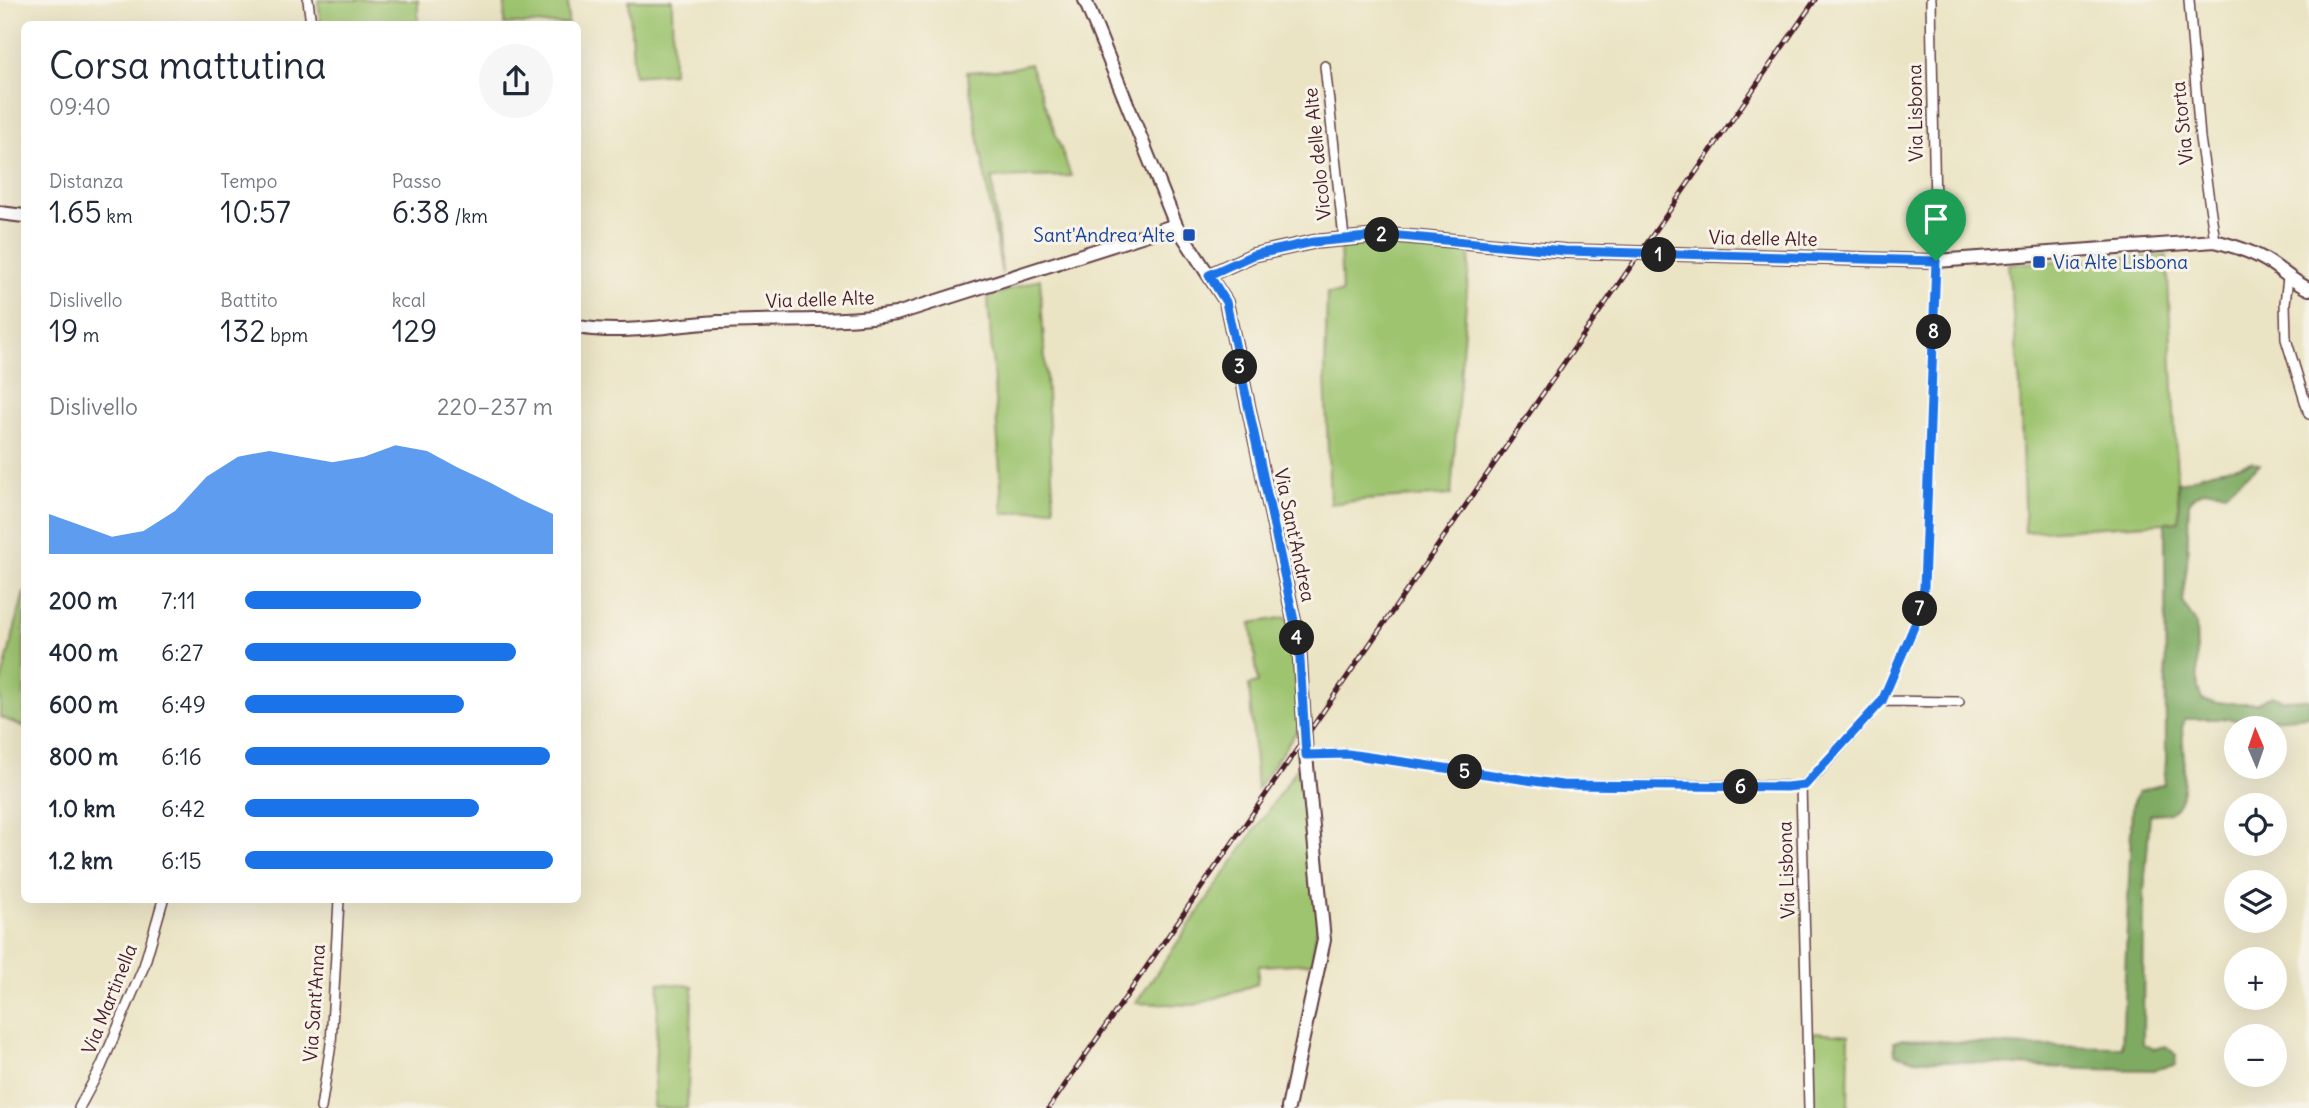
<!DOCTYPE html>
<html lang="it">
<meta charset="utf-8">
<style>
:root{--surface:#fff;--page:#f6f6f7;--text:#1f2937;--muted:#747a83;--accent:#1a73e8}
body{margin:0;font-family:Delius,sans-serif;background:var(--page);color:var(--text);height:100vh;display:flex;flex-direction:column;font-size:26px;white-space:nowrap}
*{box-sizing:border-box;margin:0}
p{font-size:23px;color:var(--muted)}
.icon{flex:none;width:38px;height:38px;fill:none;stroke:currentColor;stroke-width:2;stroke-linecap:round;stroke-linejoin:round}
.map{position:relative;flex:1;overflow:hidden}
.panel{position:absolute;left:21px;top:21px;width:560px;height:882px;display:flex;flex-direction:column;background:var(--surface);border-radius:10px;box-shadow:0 7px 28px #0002}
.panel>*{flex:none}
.needle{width:46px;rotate:358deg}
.fabs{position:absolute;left:2224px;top:716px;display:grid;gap:14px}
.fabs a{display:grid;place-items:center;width:63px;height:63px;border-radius:50%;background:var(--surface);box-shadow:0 7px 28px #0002;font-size:35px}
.pin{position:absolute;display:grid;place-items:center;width:60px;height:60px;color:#fff;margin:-72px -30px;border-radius:50% 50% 50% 0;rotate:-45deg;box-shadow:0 0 7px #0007}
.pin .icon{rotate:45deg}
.km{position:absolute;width:35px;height:35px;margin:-18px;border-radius:50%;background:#222;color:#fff;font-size:19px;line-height:35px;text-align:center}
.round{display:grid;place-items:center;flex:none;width:74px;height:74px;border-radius:37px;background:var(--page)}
.summary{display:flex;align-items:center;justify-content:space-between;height:119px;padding:0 28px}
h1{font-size:38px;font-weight:600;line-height:52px}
.stats{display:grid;grid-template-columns:repeat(3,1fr);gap:10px;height:119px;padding:7px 28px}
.stats div{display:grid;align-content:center}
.stats b{font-size:30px;font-weight:600}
.stats small{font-size:19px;font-weight:400}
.stats p{font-size:19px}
.chart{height:196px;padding:14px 28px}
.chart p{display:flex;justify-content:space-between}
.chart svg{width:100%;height:126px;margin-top:7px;fill:var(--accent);opacity:.7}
ul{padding:0 28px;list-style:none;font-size:23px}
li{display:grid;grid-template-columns:112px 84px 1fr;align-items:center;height:52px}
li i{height:18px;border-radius:9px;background:var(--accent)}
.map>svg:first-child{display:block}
.green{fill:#9ec46f;stroke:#74724d;stroke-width:2}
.forest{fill:#7eaa62;stroke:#646446;stroke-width:2}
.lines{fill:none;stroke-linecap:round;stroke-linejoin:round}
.street-casing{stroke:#623d42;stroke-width:12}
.secondary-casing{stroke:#623d42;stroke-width:16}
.street{stroke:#fff;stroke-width:9}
.secondary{stroke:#fff;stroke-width:12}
.rail-casing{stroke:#4a1f2b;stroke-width:5}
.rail{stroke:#f7f3e8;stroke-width:2.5;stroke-dasharray:8;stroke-linecap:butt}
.route-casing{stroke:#fff;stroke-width:14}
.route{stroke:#1a73e8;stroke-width:9}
.transit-dot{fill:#1a4fb4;stroke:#f7f3e8;stroke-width:2.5}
.labels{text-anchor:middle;stroke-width:6;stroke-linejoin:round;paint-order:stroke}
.street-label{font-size:19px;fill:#4a1f2b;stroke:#f7f3e8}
.transit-label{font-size:19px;fill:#164399;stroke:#f7f3e8;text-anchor:end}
</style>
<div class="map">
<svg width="2309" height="1108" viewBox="0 0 2309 1108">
<rect width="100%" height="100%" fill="#f7f3e8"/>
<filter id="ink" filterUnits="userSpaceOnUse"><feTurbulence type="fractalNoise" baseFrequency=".0143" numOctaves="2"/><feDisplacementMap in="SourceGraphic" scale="14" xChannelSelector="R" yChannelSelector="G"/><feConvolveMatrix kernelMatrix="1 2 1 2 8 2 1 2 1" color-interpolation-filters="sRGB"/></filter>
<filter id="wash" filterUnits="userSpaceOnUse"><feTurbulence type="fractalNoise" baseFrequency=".00686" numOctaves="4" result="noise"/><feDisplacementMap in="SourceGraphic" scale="28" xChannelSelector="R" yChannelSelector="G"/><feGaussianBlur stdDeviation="1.57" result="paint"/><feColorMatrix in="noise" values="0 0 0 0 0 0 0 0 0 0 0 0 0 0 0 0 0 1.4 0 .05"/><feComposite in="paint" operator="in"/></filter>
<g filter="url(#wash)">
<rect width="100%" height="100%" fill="#ebe4c4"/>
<!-- green -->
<path class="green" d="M 318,0 L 418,0 L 418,24 L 321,24 Z
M 505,0 L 568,0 L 568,24 L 504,24 Z
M 629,0 L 672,0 L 673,73 L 634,76 Z
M 1030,64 L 1071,176 L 992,178 L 1002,274 L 967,72 L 1009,69 Z
M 1372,243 L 1423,245 L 1470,251 L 1451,495 L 1363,500 L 1330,504 L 1325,374 L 1327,293 L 1342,293 L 1340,246 Z
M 2167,255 L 2179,522 L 2025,532 L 2020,385 L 2008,264 Z
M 1040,279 L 1054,508 L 1003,514 L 988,297 Z
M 24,592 L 24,727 L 0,717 L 0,687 Z
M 1287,617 L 1291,634 L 1300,726 L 1257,789 L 1249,685 L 1258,683 L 1251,623 Z
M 1302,761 L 1319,915 L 1312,963 L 1259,966 L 1257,984 L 1195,1005 L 1136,1003 Z
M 659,983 L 693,986 L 687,1108 L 653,1108 Z
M 1813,1032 L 1849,1035 L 1848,1108 L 1813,1108 Z"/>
<!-- forest -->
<path class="forest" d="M 2251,462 L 2260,464 L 2225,493 C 2210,488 2198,488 2189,503 L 2187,566 L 2182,601 L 2196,624 L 2198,688 L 2202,700 L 2215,703 L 2257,703 L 2273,695 L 2283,700 L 2309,699 L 2309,716 L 2271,719 L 2185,719 L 2182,728 C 2183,746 2190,803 2172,811 C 2167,814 2157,813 2150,815 L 2144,893 L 2143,1044 L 2154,1049 L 2166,1046 L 2176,1055 L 2175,1065 L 2153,1070 L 2081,1069 L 1912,1059 L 1895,1054 L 1894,1042 L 1902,1039 L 2026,1046 L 2122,1047 L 2132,806 L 2139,791 L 2164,784 L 2166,760 L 2165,522 L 2179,521 L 2178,482 C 2190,481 2194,477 2205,473 C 2220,468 2236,468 2251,462 Z"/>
</g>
<g filter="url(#ink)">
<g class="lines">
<defs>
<path id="street" d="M 308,0 L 311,24
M 2189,0 L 2200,138 L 2215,241
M 1325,66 L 1344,238
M 2288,278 L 2285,303 L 2286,339 L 2309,414
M 1882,701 L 1959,702
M 1306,755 L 1348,754 L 1562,785 L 1796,786 L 1805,784 L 1817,773 L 1882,701 L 1919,615 L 1924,587 L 1936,261 L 1931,0
M 1801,785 L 1809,1108
M 79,1108 L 101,1067 L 144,966 L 163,900
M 321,1108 L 331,1044 L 339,900"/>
<path id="secondary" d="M 1085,0 L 1176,225 L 1226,302 L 1299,644 L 1306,755 L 1324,940 L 1288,1108
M 0,213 L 24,216
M 1209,275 L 1253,255 L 1313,242 L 1389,235 L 1565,251 L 1936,261 L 2215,241 C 2233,246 2251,251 2267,261 C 2282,270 2293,282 2309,289
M 578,327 C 623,335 672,325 718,322 C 777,319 837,323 896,314 L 1176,225"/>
</defs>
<!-- street casing -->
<use href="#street" class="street-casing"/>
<!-- secondary casing -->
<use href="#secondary" class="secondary-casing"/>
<!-- street -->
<use href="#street" class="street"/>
<!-- secondary -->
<use href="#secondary" class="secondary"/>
<defs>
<path id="rail" d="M 1049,1108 L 1815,0"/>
</defs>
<!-- rail casing -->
<use href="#rail" class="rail-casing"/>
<!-- rail -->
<use href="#rail" class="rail"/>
</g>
</g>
<g class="lines" filter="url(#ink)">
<defs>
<path id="route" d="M 1389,235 L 1565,251 L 1936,261 L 1924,587 L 1919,615 L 1882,701 L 1805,785 L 1786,787 L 1562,785 L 1348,754 L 1306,755 L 1299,644 L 1226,302 L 1209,275 L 1253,255 L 1313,242 Z"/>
</defs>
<!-- route casing -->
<use href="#route" class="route-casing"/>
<!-- route -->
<use href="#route" class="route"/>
</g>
<!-- markers -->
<g class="transit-dot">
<rect x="1182" y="228" width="14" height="14" rx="3.5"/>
<rect x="2032" y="255" width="14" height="14" rx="3.5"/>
</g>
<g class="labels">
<!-- street labels -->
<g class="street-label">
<text transform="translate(1915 113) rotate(-91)" y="7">Via Lisbona</text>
<text transform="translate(2182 123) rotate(-96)" y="7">Via Storta</text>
<text transform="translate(1317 154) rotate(-96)" y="7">Vicolo delle Alte</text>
<text transform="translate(1763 238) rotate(1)" y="7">Via delle Alte</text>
<text transform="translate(820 299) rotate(-2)" y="7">Via delle Alte</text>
<text transform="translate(1295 535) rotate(78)" y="7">Via Sant'Andrea</text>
<text transform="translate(1786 870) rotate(-92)" y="7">Via Lisbona</text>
<text transform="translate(109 999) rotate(-68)" y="7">Via Martinella</text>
<text transform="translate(314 1003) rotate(-86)" y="7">Via Sant'Anna</text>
</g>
<!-- transit labels -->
<g class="transit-label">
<text x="1175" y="242">Sant'Andrea Alte</text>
<text x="2053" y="269" text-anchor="start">Via Alte Lisbona</text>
</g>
</g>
</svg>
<div class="fabs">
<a><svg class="needle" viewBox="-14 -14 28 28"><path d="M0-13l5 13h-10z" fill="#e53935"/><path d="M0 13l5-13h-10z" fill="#747a83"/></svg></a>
<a><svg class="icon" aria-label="locate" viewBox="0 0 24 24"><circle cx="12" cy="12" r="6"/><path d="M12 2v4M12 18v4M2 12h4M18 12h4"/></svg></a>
<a><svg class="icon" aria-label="layers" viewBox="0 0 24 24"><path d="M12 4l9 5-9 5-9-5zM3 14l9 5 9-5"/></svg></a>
<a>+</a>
<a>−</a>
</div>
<div class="pin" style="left:1936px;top:261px;background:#1e9e55"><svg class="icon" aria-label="arrive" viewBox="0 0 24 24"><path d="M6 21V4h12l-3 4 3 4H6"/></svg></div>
<b class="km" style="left:1659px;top:255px">1</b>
<b class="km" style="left:1382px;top:235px">2</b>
<b class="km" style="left:1240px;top:367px">3</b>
<b class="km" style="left:1297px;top:638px">4</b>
<b class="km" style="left:1465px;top:772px">5</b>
<b class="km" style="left:1741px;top:787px">6</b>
<b class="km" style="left:1920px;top:609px">7</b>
<b class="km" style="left:1934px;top:332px">8</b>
<section class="panel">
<div class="summary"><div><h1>Corsa mattutina</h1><p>09:40</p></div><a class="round"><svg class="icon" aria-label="share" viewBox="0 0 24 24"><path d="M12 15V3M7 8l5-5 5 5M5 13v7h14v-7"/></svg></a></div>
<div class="stats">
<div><p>Distanza</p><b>1.65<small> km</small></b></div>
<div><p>Tempo</p><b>10:57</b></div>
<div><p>Passo</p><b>6:38<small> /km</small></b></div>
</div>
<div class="stats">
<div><p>Dislivello</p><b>19<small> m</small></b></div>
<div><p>Battito</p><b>132<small> bpm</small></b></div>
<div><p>kcal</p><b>129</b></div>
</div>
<div class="chart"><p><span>Dislivello</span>220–237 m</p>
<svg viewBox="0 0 160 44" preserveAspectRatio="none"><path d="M0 44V30L10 34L20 38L30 36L40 29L50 17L60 10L70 8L80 10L90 12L100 10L110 6L120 8L130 14L140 19L150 25L160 30V44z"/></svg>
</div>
<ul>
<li><b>200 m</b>7:11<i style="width:57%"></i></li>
<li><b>400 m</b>6:27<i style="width:88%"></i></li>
<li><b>600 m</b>6:49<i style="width:71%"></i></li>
<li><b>800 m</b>6:16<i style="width:99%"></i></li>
<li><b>1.0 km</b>6:42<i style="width:76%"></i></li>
<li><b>1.2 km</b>6:15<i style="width:100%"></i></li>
</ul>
</section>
</div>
